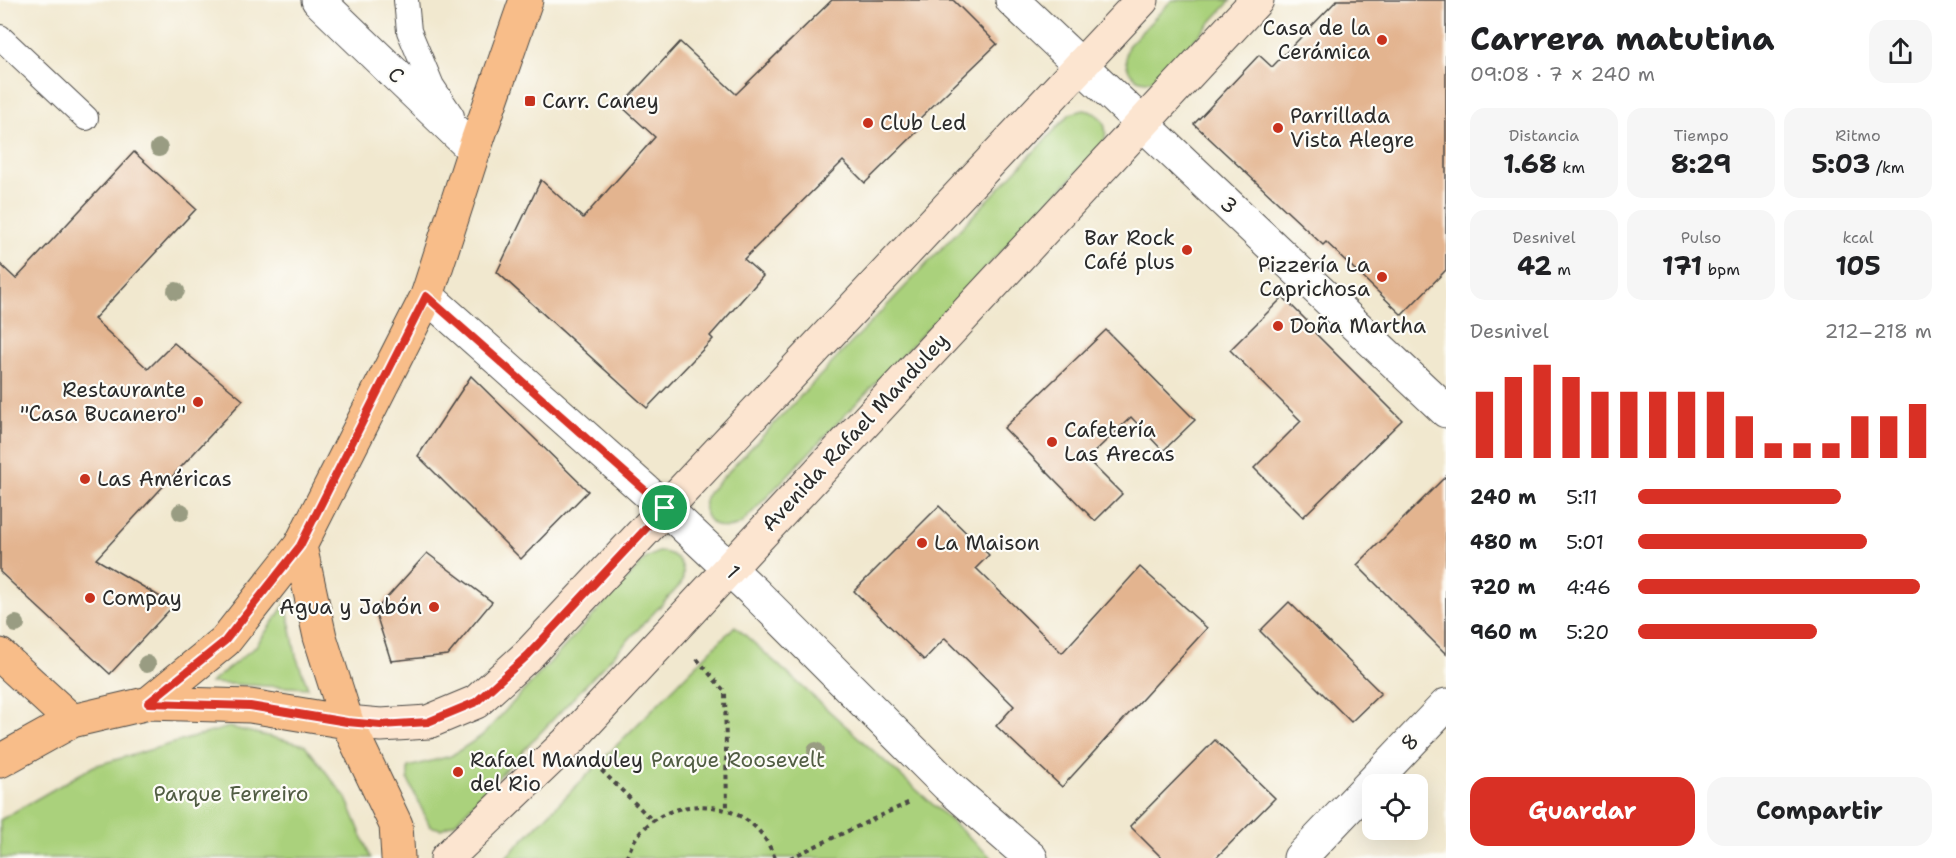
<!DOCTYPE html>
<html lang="es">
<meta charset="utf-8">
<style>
:root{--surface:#fff;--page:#f6f6f6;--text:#202124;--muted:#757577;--accent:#d93025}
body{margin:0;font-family:"Shantell Sans",sans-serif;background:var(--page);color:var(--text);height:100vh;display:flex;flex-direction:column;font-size:22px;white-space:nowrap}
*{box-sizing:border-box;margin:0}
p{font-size:20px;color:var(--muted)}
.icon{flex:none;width:33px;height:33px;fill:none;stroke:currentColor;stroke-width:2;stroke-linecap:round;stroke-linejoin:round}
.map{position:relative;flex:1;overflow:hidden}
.side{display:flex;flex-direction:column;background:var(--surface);width:510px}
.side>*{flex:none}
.buttons{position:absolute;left:1362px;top:774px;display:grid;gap:12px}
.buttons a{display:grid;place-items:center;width:66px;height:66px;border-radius:12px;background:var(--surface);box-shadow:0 6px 24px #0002;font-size:30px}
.pin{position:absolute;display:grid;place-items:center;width:51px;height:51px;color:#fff;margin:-26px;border:3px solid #fff;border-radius:50%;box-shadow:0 2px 6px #0007}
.round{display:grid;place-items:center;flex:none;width:63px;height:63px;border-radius:18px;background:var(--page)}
.summary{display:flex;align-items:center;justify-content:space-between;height:102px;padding:0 24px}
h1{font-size:33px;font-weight:700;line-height:45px}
.figures{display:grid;grid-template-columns:repeat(3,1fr);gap:9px;height:102px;padding:6px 24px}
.figures div{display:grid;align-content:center;border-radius:15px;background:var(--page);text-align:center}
.figures b{font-size:26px;font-weight:700}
.figures small{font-size:16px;font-weight:400}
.figures p{font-size:16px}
.chart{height:168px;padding:12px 24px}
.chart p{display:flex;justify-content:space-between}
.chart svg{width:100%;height:108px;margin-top:6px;stroke:var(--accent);stroke-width:6}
.button{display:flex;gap:12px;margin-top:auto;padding:12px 24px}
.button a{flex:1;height:69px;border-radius:18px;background:var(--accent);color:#fff;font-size:24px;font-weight:700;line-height:69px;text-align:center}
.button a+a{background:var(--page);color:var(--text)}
ul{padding:0 24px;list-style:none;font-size:20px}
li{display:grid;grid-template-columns:96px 72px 1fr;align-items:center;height:45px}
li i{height:15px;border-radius:8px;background:var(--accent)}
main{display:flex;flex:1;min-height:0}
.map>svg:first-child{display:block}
.green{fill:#aad17b;stroke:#6a7e53;stroke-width:1.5}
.building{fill:#e3b48f}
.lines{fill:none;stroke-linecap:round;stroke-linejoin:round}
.service-casing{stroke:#494744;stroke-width:26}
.minor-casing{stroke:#494744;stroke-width:35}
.tertiary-casing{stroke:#494744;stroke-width:35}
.secondary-casing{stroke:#494744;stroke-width:35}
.primary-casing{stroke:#494744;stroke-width:35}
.path{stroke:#494744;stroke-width:4;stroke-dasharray:4.5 4.5;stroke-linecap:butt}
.service{stroke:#fff;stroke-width:24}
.minor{stroke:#fff;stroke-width:33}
.tertiary{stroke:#fff;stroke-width:33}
.secondary{stroke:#fce5d0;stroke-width:33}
.primary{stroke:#f8bd89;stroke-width:33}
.tree{fill:#999c82}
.route-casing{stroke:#fff;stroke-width:12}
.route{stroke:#d93025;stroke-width:8}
.poi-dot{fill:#c8321e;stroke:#fdfcf7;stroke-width:2}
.labels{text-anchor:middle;stroke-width:4.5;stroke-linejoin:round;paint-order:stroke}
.poi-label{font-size:21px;fill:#2b2b2b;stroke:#fdfcf7;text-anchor:start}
.street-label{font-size:21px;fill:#2b2b2b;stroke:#fdfcf7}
.park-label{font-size:21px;fill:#515d43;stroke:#fdfcf7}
</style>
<main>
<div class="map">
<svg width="1446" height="858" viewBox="0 0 1446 858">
<rect width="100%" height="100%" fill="#fdfcf7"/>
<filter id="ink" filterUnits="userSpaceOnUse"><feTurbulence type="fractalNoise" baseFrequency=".0167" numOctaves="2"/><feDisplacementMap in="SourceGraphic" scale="12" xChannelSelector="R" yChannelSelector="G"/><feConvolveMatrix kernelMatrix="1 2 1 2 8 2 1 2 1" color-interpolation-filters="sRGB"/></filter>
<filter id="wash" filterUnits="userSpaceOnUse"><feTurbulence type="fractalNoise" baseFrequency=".008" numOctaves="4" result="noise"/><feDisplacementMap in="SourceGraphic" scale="24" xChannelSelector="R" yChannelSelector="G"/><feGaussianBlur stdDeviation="1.35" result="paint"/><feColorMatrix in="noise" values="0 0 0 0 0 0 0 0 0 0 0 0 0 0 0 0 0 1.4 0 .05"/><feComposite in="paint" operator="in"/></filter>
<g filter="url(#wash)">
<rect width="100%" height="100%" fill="#f1e8cf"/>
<!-- green -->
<path class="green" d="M 1172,0 L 1231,0 L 1162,76 C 1139,91 1119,70 1128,46 Z
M 1084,110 C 1102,113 1109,126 1104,144 L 742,523 C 720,537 695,518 708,493 L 1070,114 Z
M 658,552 C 677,551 688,567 681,584 L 455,823 L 441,829 L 430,826 L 408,780 L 408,767 L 451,756 L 483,735 L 645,559 Z
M 286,603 L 296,656 L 308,688 L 210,683 L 256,646 Z
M 735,626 L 992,858 L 505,858 Z
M 229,727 L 305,745 L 346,798 L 371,858 L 0,858 L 0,820 L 94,766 Z"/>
<g id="blocks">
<!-- building -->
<path class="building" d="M 832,0 L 953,0 L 997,44 L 916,122 L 921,128 L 865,183 L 843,161 L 744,259 L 763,276 L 710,336 L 713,339 L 647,408 L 497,272 L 541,180 L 583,218 L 655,137 L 621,106 L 680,42 L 736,94 Z
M 1337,0 L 1446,0 L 1446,270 L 1402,315 L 1326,242 L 1323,245 L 1194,124 L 1259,55 L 1272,67 Z
M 134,152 L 196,209 L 94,319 L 148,369 L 174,343 L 243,400 L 96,559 L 174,605 L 110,674 L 0,572 L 0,264 L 16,279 Z
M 1283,297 L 1317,331 L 1315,333 L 1402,420 L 1303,517 L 1254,468 L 1301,421 L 1230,350 Z
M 1106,330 L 1195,420 L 1163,451 L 1131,417 L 1087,459 L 1122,494 L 1095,521 L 1004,428 Z
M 471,376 L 588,491 L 521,559 L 418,456 Z
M 1446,476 L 1446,654 L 1357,565 Z
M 939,506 L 989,555 L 976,568 L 1062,653 L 1140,567 L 1207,628 L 1062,787 L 996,726 L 1014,706 L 945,638 L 924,660 L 854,591 Z
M 427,553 L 492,602 L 448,655 L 391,661 L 375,611 Z
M 1289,602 L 1381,693 L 1351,722 L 1260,631 Z
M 1215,740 L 1275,798 L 1216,858 L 1162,858 L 1130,826 Z"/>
</g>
</g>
<g filter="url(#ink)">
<use href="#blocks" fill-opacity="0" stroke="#494744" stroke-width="1.5"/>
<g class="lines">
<defs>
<path id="service" d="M 406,0 L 409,31 L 432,86 L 452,116
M 0,37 L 86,118"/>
<path id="minor" d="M 318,0 L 474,150
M 1012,0 L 1446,411
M 427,296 L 665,508 L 756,594 L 947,785 L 1031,858"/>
<path id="tertiary" d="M 1300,858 L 1446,705"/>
<path id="secondary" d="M 347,722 L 381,725 L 428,722 L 476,702 L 528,655 L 1142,0
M 447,858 L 571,739 L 1257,0"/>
<path id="primary" d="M 300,546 L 320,637 L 347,722
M 0,655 L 72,721
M 149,703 L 225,641 L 300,546 L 427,296 L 474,150 L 526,0
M 0,761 L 72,721 L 149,703 L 250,706 L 347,722 L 396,825 L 398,858"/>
</defs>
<!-- service casing -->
<use href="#service" class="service-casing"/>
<!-- minor casing -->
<use href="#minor" class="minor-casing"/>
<!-- tertiary casing -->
<use href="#tertiary" class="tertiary-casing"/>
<!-- secondary casing -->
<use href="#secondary" class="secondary-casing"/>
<!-- primary casing -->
<use href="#primary" class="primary-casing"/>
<!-- path -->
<path class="path" d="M 697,659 L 725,692 L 727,809
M 595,764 L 653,821
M 626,858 C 629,853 631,846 634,841 C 658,803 712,796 748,821 C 761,830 769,844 775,858
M 790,858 L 912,801"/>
<!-- service -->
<use href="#service" class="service"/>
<!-- minor -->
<use href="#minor" class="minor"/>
<!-- tertiary -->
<use href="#tertiary" class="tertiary"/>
<!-- secondary -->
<use href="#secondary" class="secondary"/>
<!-- primary -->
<use href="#primary" class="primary"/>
</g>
<!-- trees -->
<g class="tree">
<circle cx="159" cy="148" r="9"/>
<circle cx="176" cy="291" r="9"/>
<circle cx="181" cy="512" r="9"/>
<circle cx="16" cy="624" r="9"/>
<circle cx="147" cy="664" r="9"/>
<circle cx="816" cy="751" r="9"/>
</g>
</g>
<g class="lines" filter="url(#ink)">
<defs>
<path id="route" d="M 426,296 L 665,508 L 528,655 L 476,702 L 428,722 L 381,725 L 347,722 L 250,706 L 148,703 L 225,641 L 300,546 Z"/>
</defs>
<!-- route casing -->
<use href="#route" class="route-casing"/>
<!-- route -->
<use href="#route" class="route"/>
</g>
<!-- markers -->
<g class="poi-dot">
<circle cx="1382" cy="40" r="6"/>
<rect x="524" y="95" width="12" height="12" rx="3"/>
<circle cx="868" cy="123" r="6"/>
<circle cx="1278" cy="128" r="6"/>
<circle cx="1187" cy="250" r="6"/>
<circle cx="1382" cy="277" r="6"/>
<circle cx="1278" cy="326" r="6"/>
<circle cx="198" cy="402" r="6"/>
<circle cx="1052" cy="442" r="6"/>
<circle cx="85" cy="479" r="6"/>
<circle cx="922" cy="543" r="6"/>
<circle cx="90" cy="598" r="6"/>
<circle cx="434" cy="607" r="6"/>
<circle cx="458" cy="772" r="6"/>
</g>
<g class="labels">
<!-- poi labels -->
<g class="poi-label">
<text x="1370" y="35" text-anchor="end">Casa de la<tspan x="1370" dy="24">Cerámica</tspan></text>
<text x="542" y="108">Carr. Caney</text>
<text x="1290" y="123">Parrillada<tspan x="1290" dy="24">Vista Alegre</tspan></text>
<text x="880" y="130">Club Led</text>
<text x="1175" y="245" text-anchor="end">Bar Rock<tspan x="1175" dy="24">Café plus</tspan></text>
<text x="1370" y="272" text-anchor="end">Pizzería La<tspan x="1370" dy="24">Caprichosa</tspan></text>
<text x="1290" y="333">Doña Martha</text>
<text x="186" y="397" text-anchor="end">Restaurante<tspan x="186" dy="24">"Casa Bucanero"</tspan></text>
<text x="1064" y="437">Cafetería<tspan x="1064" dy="24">Las Arecas</tspan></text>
<text x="97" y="486">Las Américas</text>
<text x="934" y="550">La Maison</text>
<text x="102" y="605">Compay</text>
<text x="422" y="614" text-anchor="end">Agua y Jabón</text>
<text x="470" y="767">Rafael Manduley<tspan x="470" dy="24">del Rio</tspan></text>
</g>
<!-- street labels -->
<g class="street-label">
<text transform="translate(396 75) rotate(44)" y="7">C</text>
<text transform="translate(1229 205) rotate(44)" y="7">3</text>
<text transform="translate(855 432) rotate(-47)" y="7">Avenida Rafael Manduley</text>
<text transform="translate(733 572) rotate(44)" y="7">1</text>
<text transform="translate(1410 742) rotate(-46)" y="7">8</text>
</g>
<!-- park labels -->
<g class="park-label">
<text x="738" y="767">Parque Roosevelt</text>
<text x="231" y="801">Parque Ferreiro</text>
</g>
</g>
</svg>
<div class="buttons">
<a><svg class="icon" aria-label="locate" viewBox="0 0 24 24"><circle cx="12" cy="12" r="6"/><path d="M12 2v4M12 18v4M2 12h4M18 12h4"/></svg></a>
</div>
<div class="pin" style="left:665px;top:508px;background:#1e9e55"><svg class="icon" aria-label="arrive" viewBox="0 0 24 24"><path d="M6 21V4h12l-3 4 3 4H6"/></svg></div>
</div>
<section class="side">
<div class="summary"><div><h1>Carrera matutina</h1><p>09:08 · 7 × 240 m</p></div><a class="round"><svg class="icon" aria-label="share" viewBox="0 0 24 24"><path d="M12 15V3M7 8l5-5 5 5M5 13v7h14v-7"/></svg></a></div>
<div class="figures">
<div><p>Distancia</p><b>1.68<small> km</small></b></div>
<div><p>Tiempo</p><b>8:29</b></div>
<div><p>Ritmo</p><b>5:03<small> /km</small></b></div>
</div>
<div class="figures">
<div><p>Desnivel</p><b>42<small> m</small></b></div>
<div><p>Pulso</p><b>171<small> bpm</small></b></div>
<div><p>kcal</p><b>105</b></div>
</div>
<div class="chart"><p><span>Desnivel</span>212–218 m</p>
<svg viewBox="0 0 160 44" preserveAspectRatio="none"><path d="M5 44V17M15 44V11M25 44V6M35 44V11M45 44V17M55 44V17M65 44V17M75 44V17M85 44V17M95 44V27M105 44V38M115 44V38M125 44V38M135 44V27M145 44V27M155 44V22"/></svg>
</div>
<ul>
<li><b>240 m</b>5:11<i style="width:69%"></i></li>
<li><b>480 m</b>5:01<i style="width:78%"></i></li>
<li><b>720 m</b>4:46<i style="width:96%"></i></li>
<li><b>960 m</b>5:20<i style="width:61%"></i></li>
</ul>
<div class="button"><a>Guardar</a><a>Compartir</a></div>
</section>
</main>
